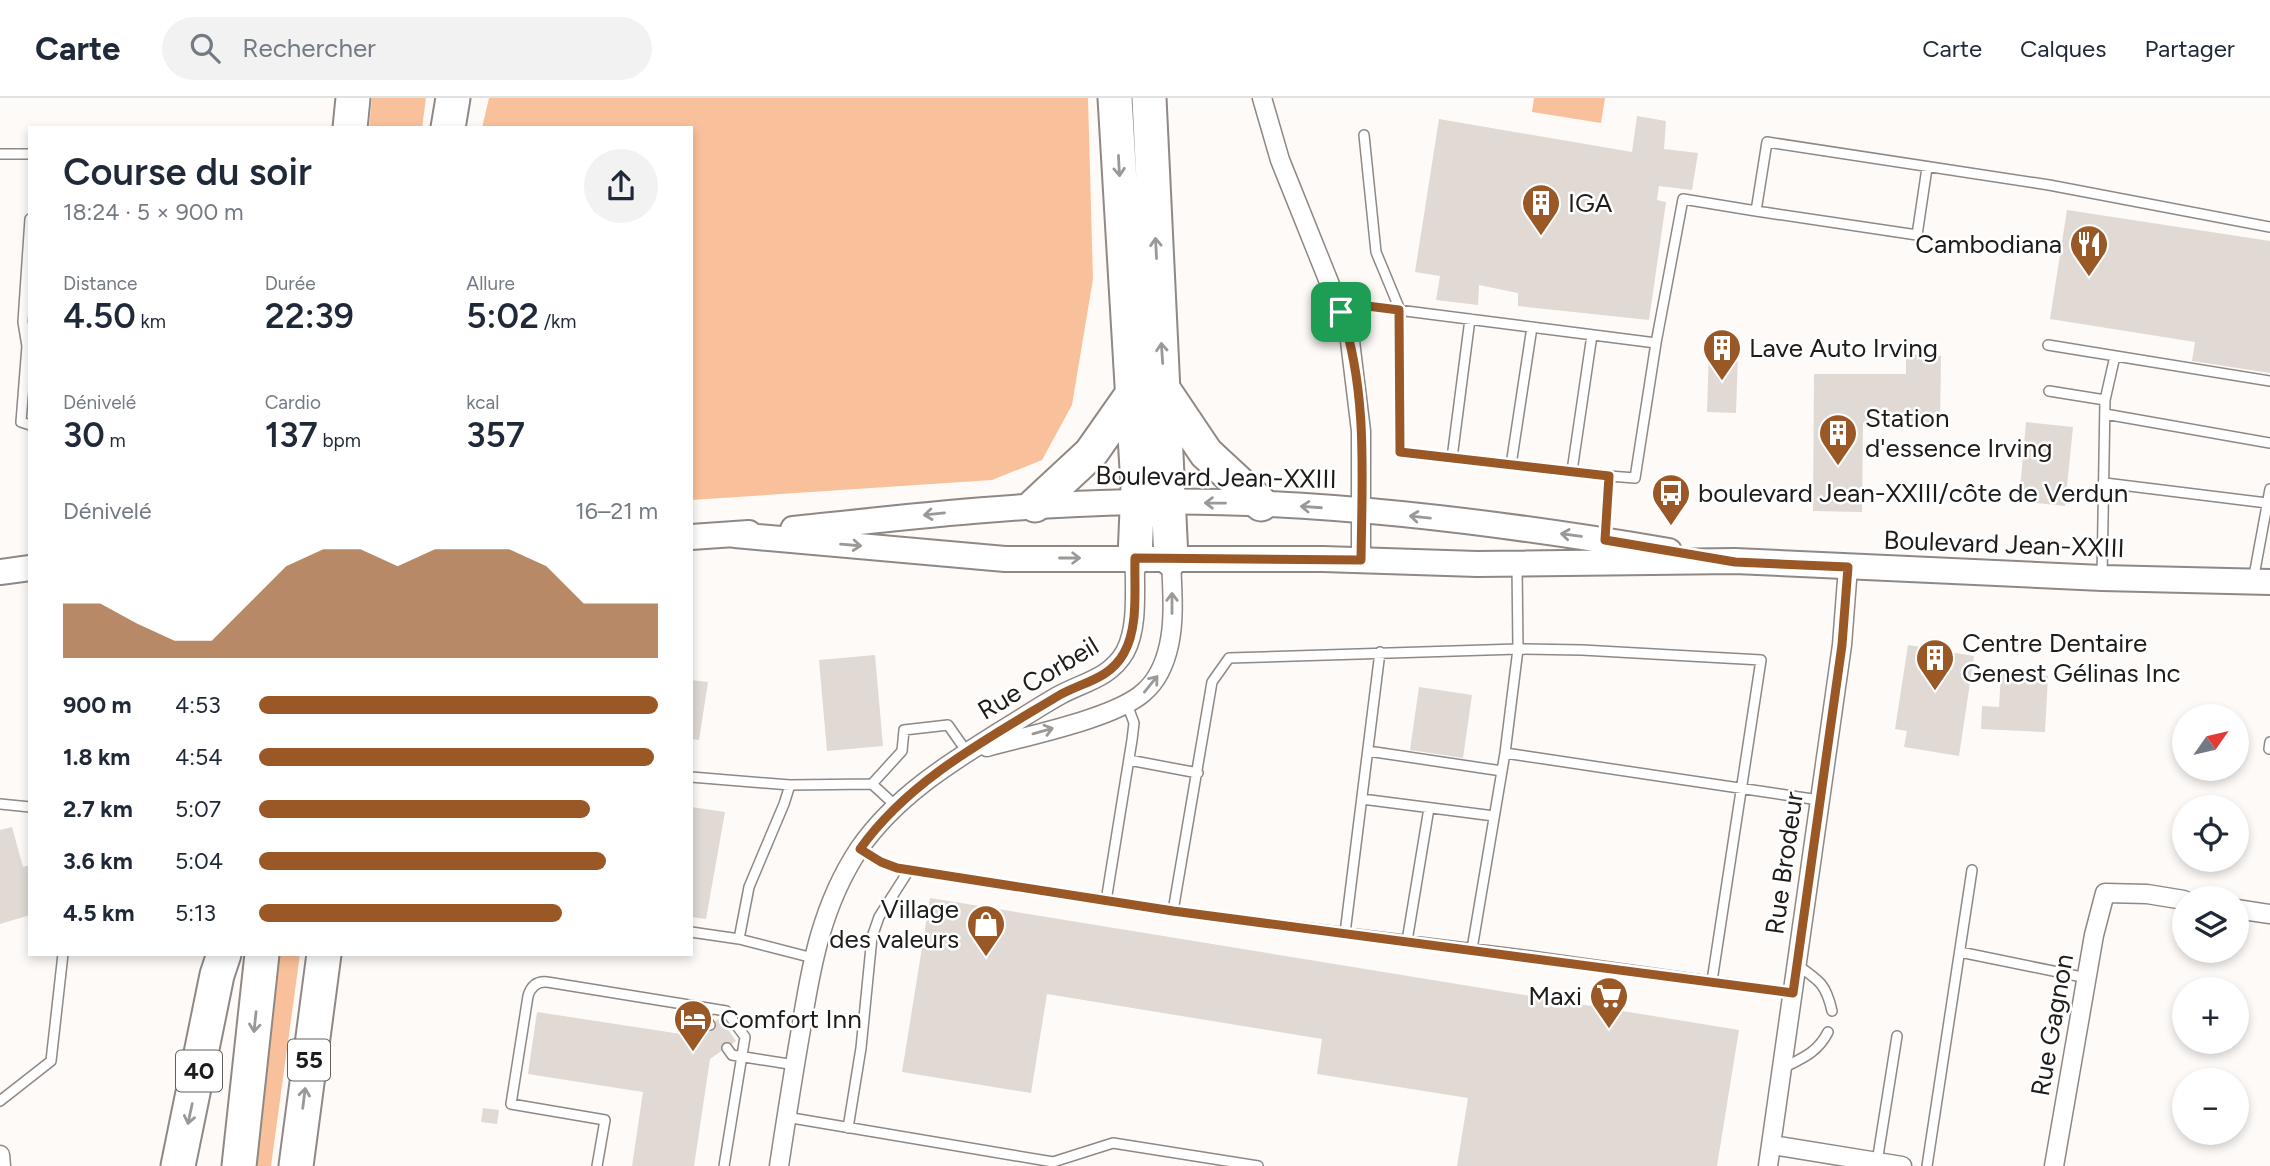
<!DOCTYPE html>
<html lang="fr">
<meta charset="utf-8">
<style>
:root{--surface:#fff;--page:#f2f2f3;--text:#1f2937;--muted:#747a83;--line:#e0e1e3;--accent:#9a5826}
body{margin:0;font-family:Figtree,sans-serif;background:var(--page);color:var(--text);height:100vh;display:flex;flex-direction:column;font-size:26px;white-space:nowrap}
*{box-sizing:border-box;margin:0}
p{font-size:23px;color:var(--muted)}
.icon{flex:none;width:38px;height:38px;fill:none;stroke:currentColor;stroke-width:2;stroke-linecap:round;stroke-linejoin:round}
.map{position:relative;flex:1;overflow:hidden}
.side{position:absolute;left:28px;top:28px;width:665px;height:830px;display:flex;flex-direction:column;background:var(--surface);border-radius:0px;box-shadow:0 4px 10px #0003}
.side>*{flex:none}
.needle{width:46px;rotate:56deg}
.tools{position:absolute;left:2172px;top:606px;display:grid;gap:14px}
.tools a{display:grid;place-items:center;width:77px;height:77px;border-radius:50%;background:var(--surface);box-shadow:0 4px 10px #0003;font-size:35px}
.pin{position:absolute;display:grid;place-items:center;width:60px;height:60px;color:#fff;margin:-30px;border-radius:14px;box-shadow:0 4px 10px #0006}
.round{display:grid;place-items:center;flex:none;width:74px;height:74px;border-radius:37px;background:var(--page)}
.headline{display:flex;align-items:center;justify-content:space-between;height:119px;padding:0 35px}
h1{font-size:38px;font-weight:600;line-height:52px}
.figures{display:grid;grid-template-columns:repeat(3,1fr);gap:10px;height:119px;padding:7px 35px}
.figures div{display:grid;align-content:center}
.figures b{font-size:35px;font-weight:600}
.figures small{font-size:19px;font-weight:400}
.figures p{font-size:19px}
.chart{height:196px;padding:14px 35px}
.chart p{display:flex;justify-content:space-between}
.chart svg{width:100%;height:126px;margin-top:7px;fill:var(--accent);opacity:.7}
ul{padding:0 35px;list-style:none;font-size:23px}
li{display:grid;grid-template-columns:112px 84px 1fr;align-items:center;height:52px}
li i{height:18px;border-radius:9px;background:var(--accent)}
header{display:flex;align-items:center;gap:42px;box-sizing:border-box;height:98px;padding:0 35px;background:var(--surface);border-bottom:2px solid var(--line)}
header strong{font-size:33px}
nav{display:flex;gap:38px;margin-inline-start:auto;font-size:24px}
.search{width:490px;height:63px;background:var(--page);display:flex;align-items:center;gap:18px;box-sizing:border-box;padding:0 24px;border-radius:38px;color:var(--muted);font-size:26px}
.map>svg:first-child{display:block}
.green{fill:#f9c19b}
.building{fill:#e0d9d4}
.lines{fill:none;stroke-linecap:round;stroke-linejoin:round}
.lane-casing{stroke:#8f8884;stroke-width:12}
.street-casing{stroke:#8f8884;stroke-width:21}
.secondary-casing{stroke:#8f8884;stroke-width:28}
.highway-casing{stroke:#8f8884;stroke-width:37}
.lane{stroke:#fff;stroke-width:9}
.street{stroke:#fff;stroke-width:18}
.secondary{stroke:#fff;stroke-width:24}
.highway{stroke:#fff;stroke-width:33}
.oneway{stroke:#9a9998}
.route-casing{stroke:#fff;stroke-width:14}
.route{stroke:#9a5826;stroke-width:9}
.labels{text-anchor:middle;stroke-width:5;stroke-linejoin:round;paint-order:stroke}
.shield{fill:#fff;stroke:#62605f;stroke-width:2}
.shield-label{font-size:24px;font-weight:bold;fill:#1e1c1a}
.poi-label{font-size:26px;fill:#1e1c1a;stroke:#fff;text-anchor:start}
.street-label{font-size:26px;fill:#1e1c1a;stroke:#fff}
</style>
<header>
<strong>Carte</strong>
<div class="search"><svg class="icon" aria-label="search" viewBox="0 0 24 24"><circle cx="10" cy="10" r="6"/><path d="M15 15l6 6"/></svg>Rechercher</div>
<nav><a>Carte</a><a>Calques</a><a>Partager</a></nav>
</header>
<div class="map">
<svg width="2270" height="1068" viewBox="0 0 2270 1068">
<rect width="100%" height="100%" fill="#fefaf7"/>
<!-- green -->
<path class="green" d="M 372,0 L 426,0 L 422,30 L 369,30 Z
M 489,0 L 1088,0 L 1093,181 L 1072,307 L 1042,362 L 992,382 L 691,402 L 691,30 L 482,30 Z
M 1534,0 L 1605,0 L 1601,25 L 1532,14 Z
M 280,856 L 300,856 L 271,1068 L 256,1068 Z"/>
<!-- building -->
<path class="building" d="M 1637,18 L 1666,23 L 1664,51 L 1698,55 L 1692,92 L 1659,88 L 1657,102 L 1666,104 L 1649,222 L 1518,208 L 1518,195 L 1479,187 L 1478,207 L 1436,202 L 1440,178 L 1415,174 L 1439,21 L 1632,54 Z
M 2067,112 L 2270,143 L 2270,275 L 2192,263 L 2195,244 L 2050,221 Z
M 1709,253 L 1738,254 L 1736,315 L 1707,314 Z
M 1906,256 L 1941,258 L 1940,325 L 1863,325 L 1862,414 L 1813,413 L 1814,276 L 1906,276 Z
M 2026,324 L 2073,329 L 2065,408 L 2019,403 Z
M 1908,547 L 1974,558 L 1959,658 L 1904,649 L 1907,633 L 1895,631 Z
M 875,557 L 883,648 L 827,653 L 819,562 Z
M 2001,575 L 2048,578 L 2045,634 L 1981,631 L 1982,608 L 1999,609 Z
M 691,582 L 708,584 L 699,642 L 691,641 Z
M 1419,589 L 1472,597 L 1463,660 L 1410,652 Z
M 691,709 L 725,714 L 706,821 L 691,819 Z
M 12,729 L 23,769 L 30,767 L 30,817 L 0,826 L 0,732 Z
M 930,800 L 1739,932 L 1717,1068 L 1457,1068 L 1468,1000 L 1317,976 L 1322,941 L 1047,896 L 1031,995 L 902,974 Z
M 537,914 L 694,938 L 720,920 L 736,943 L 710,961 L 694,1068 L 632,1068 L 643,994 L 528,976 Z
M 483,1010 L 499,1012 L 497,1026 L 481,1024 Z"/>
<g class="lines">
<defs>
<path id="lane" d="M 1364,37 L 1376,154 L 1400,212 L 1400,354 L 1609,378
M 0,56 L 30,56
M 1756,113 L 1917,137 L 1927,70
M 30,121 L 23,224 L 27,248 L 21,324 L 30,327
M 1341,214 L 1359,207 L 1656,245
M 2048,247 L 2270,283
M 2049,293 L 2105,302
M 2105,316 L 2270,345
M 1452,360 L 1470,221
M 1511,367 L 1532,229
M 1572,373 L 1592,237
M 2105,385 L 2267,405
M 1605,442 L 1609,378 L 1635,380 L 1656,245 L 1683,101 L 1756,113 L 1767,44 L 2049,87 L 2270,129
M 1517,468 L 1518,551 L 1505,655 L 1819,702
M 2102,479 L 2105,302 L 2115,258
M 2253,483 L 2270,391
M 2269,651 L 2270,644
M 1368,653 L 1502,673
M 1129,662 L 1198,675
M 691,679 L 790,687 L 872,686
M 790,687 L 784,706 L 749,789 L 739,841 L 813,860
M 1362,701 L 1494,718
M 0,706 L 30,709
M 896,708 L 872,686 L 902,653 L 904,632 L 948,627 L 967,654
M 860,751 L 881,764 L 897,770 L 1173,813 L 1531,858 L 1793,895
M 1106,803 L 1132,642 L 1134,625 L 1127,606
M 1173,813 L 1212,584 L 1229,560 L 1518,551 L 1582,552 L 1761,562 L 1712,883
M 691,834 L 739,841
M 1345,835 L 1380,554
M 1407,843 L 1429,710
M 1472,851 L 1505,655
M 1960,854 L 2087,880
M 1797,867 C 1819,882 1826,886 1832,913
M 708,910 L 706,921 L 710,927
M 727,950 L 732,957 L 795,967
M 1783,970 C 1803,960 1818,954 1828,934
M 0,1003 L 51,963 L 63,856
M 786,1019 L 1053,1064 L 1113,1045 L 1258,1068
M 848,1030 L 861,950 L 872,839 L 879,819 L 909,772
M 1877,1064 L 1897,938
M 597,1068 L 605,1022 L 511,1006 L 528,898 C 531,888 537,883 547,884 L 726,913 L 745,939 L 724,1068
M 1927,1068 L 1972,772"/>
<path id="street" d="M 1262,0 L 1280,62 L 1341,214 L 1350,243 L 1361,333 L 1361,462
M 987,649 C 1026,638 1116,620 1144,594 C 1158,582 1165,565 1169,547 C 1175,520 1172,489 1171,461
M 2236,811 L 2270,816
M 1772,1047 L 1902,1068
M 0,1057 L 1,1068
M 779,1068 C 786,1022 793,977 801,931 C 811,867 822,807 859,751 C 895,699 948,666 1001,633 C 1021,621 1040,608 1060,597 C 1084,584 1110,580 1125,554 C 1139,528 1134,489 1135,460
M 1768,1068 L 1842,547 L 1848,469
M 2054,1068 L 2094,837 L 2105,795 L 2147,796 L 2184,802"/>
<path id="secondary" d="M 793,431 C 907,419 1021,406 1136,404 C 1311,400 1496,424 1669,453
M 735,437 L 1005,461 L 1323,461 L 1477,466 L 1735,463 L 2102,480 L 2270,484
M 691,439 L 749,435
M 0,474 L 30,470"/>
<path id="highway" d="M 1115,0 L 1138,388 L 1135,460
M 1149,0 L 1171,461
M 350,30 L 353,0
M 448,30 L 453,0
M 1165,294 L 1206,355 L 1261,406
M 1035,407 L 1091,355 L 1131,298
M 178,1068 L 217,877 L 224,856
M 239,1068 L 262,856
M 296,1068 L 324,856"/>
</defs>
<!-- lane casing -->
<use href="#lane" class="lane-casing"/>
<!-- street casing -->
<use href="#street" class="street-casing"/>
<!-- secondary casing -->
<use href="#secondary" class="secondary-casing"/>
<!-- highway casing -->
<use href="#highway" class="highway-casing"/>
<!-- lane -->
<use href="#lane" class="lane"/>
<!-- street -->
<use href="#street" class="street"/>
<!-- secondary -->
<use href="#secondary" class="secondary"/>
<!-- highway -->
<use href="#highway" class="highway"/>
</g>
<!-- one-way arrows -->
<defs><path id="oneway-shaft" d="M-6 0H5M1.5-3L5.5 0L1.5 3" fill="none" stroke-width="1.6" stroke-linecap="round" stroke-linejoin="round" transform="scale(1.75)"/></defs>
<g class="oneway">
<use href="#oneway-shaft" transform="translate(1119 68) rotate(87)"/>
<use href="#oneway-shaft" transform="translate(1156 150) rotate(-93)"/>
<use href="#oneway-shaft" transform="translate(1162 255) rotate(-94)"/>
<use href="#oneway-shaft" transform="translate(1215 405) rotate(-179)"/>
<use href="#oneway-shaft" transform="translate(1311 409) rotate(-176)"/>
<use href="#oneway-shaft" transform="translate(934 416) rotate(174)"/>
<use href="#oneway-shaft" transform="translate(1420 419) rotate(-174)"/>
<use href="#oneway-shaft" transform="translate(1571 437) rotate(-172)"/>
<use href="#oneway-shaft" transform="translate(851 447) rotate(5)"/>
<use href="#oneway-shaft" transform="translate(1070 460)"/>
<use href="#oneway-shaft" transform="translate(1172 505) rotate(-90)"/>
<use href="#oneway-shaft" transform="translate(1151 586) rotate(-51)"/>
<use href="#oneway-shaft" transform="translate(1043 633) rotate(-16)"/>
<use href="#oneway-shaft" transform="translate(255 924) rotate(96)"/>
<use href="#oneway-shaft" transform="translate(304 1000) rotate(-83)"/>
<use href="#oneway-shaft" transform="translate(190 1016) rotate(102)"/>
</g>
<g class="lines">
<defs>
<path id="route" d="M 1359,207 L 1399,212 L 1400,354 L 1609,378 L 1605,442 L 1735,464 L 1848,469 L 1842,547 L 1793,895 L 1173,813 L 897,770 L 881,764 L 860,751 C 909,682 987,641 1058,598 C 1082,584 1109,582 1124,555 C 1139,528 1134,490 1135,460 L 1361,462 C 1362,379 1368,293 1341,214 Z"/>
</defs>
<!-- route casing -->
<use href="#route" class="route-casing"/>
<!-- route -->
<use href="#route" class="route"/>
</g>
<!-- icons -->
<defs>
<symbol id="building-pin" viewBox="-11 -11 22 30"><path d="M0 17L-7.5 6A9.5 9.5 0 1 1 7.5 6Z" fill="#9a5826" stroke="#fff"/><path d="M-4-6H4V6H1V3H-1V6H-4ZM-2.5-4.3h1.7v1.8h-1.7ZM.8-4.3h1.7v1.8H.8ZM-2.5-1h1.7V.8h-1.7ZM.8-1h1.7V.8H.8Z" fill="#fff"/></symbol>
<symbol id="restaurant-pin" viewBox="-11 -11 22 30"><path d="M0 17L-7.5 6A9.5 9.5 0 1 1 7.5 6Z" fill="#9a5826" stroke="#fff"/><path d="M-5-6h1v4h1v-4h1v4h1v-4h1v5L-1.5 .5V6h-2V.5L-5-1ZM5-6V6H3V1.5H1.5Q1.5-4 5-6Z" fill="#fff"/></symbol>
<symbol id="bus-pin" viewBox="-11 -11 22 30"><path d="M0 17L-7.5 6A9.5 9.5 0 1 1 7.5 6Z" fill="#9a5826" stroke="#fff"/><path d="M-5-6H5V4H4V6H2V4H-2V6H-4V4H-5ZM-3.5-4V0h7V-4ZM-3.5 1.2v1.5H-2V1.2ZM2 1.2v1.5H3.5V1.2Z" fill="#fff"/></symbol>
<symbol id="shop-pin" viewBox="-11 -11 22 30"><path d="M0 17L-7.5 6A9.5 9.5 0 1 1 7.5 6Z" fill="#9a5826" stroke="#fff"/><path d="M-5-2.5h2.3a2.7 3.5 0 0 1 5.4 0H5L5.5 6h-11ZM-1.5-2.5h3a1.5 2.3 0 0 0-3 0Z" fill="#fff"/></symbol>
<symbol id="supermarket-pin" viewBox="-11 -11 22 30"><path d="M0 17L-7.5 6A9.5 9.5 0 1 1 7.5 6Z" fill="#9a5826" stroke="#fff"/><path d="M-6-5.5h2.5l.6 2H6L4.5 2H-2.5L-4.4-4H-6ZM-1.5 3.2a1.3 1.3 0 1 0 .1 0ZM3 3.2a1.3 1.3 0 1 0 .1 0Z" fill="#fff"/></symbol>
<symbol id="hotel-pin" viewBox="-11 -11 22 30"><path d="M0 17L-7.5 6A9.5 9.5 0 1 1 7.5 6Z" fill="#9a5826" stroke="#fff"/><path d="M-6-4.5h1.5V1H6V5H4.5V3h-9V5H-6ZM-4 0a1.8 1.8 0 1 1 3.6 0ZM.5 0V-2.5h3Q6-2.5 6 0Z" fill="#fff"/></symbol>
</defs>
<g fill-rule="evenodd">
<use href="#building-pin" x="1519" y="83" width="44" height="60"/>
<use href="#restaurant-pin" x="2067" y="124" width="44" height="60"/>
<use href="#building-pin" x="1700" y="228" width="44" height="60"/>
<use href="#building-pin" x="1816" y="313" width="44" height="60"/>
<use href="#bus-pin" x="1649" y="373" width="44" height="60"/>
<use href="#building-pin" x="1913" y="538" width="44" height="60"/>
<use href="#shop-pin" x="964" y="804" width="44" height="60"/>
<use href="#supermarket-pin" x="1587" y="876" width="44" height="60"/>
<use href="#hotel-pin" x="671" y="899" width="44" height="60"/>
</g>
<g class="labels">
<!-- shield labels -->
<g class="shield">
<rect x="288" y="941.5" width="42" height="41" rx="5"/>
<rect x="176" y="952.5" width="46" height="41" rx="5"/>
</g>
<g class="shield-label">
<text x="309" y="970">55</text>
<text x="199" y="981">40</text>
</g>
<!-- poi labels -->
<g class="poi-label">
<text x="1568" y="114">IGA</text>
<text x="2062" y="155" text-anchor="end">Cambodiana</text>
<text x="1749" y="259">Lave Auto Irving</text>
<text x="1865" y="329">Station<tspan x="1865" dy="30">d'essence Irving</tspan></text>
<text x="1698" y="404">boulevard Jean-XXIII/côte de Verdun</text>
<text x="1962" y="554">Centre Dentaire<tspan x="1962" dy="30">Genest Gélinas Inc</tspan></text>
<text x="959" y="820" text-anchor="end">Village<tspan x="959" dy="30">des valeurs</tspan></text>
<text x="1582" y="907" text-anchor="end">Maxi</text>
<text x="720" y="930">Comfort Inn</text>
</g>
<!-- street labels -->
<g class="street-label">
<text transform="translate(1216 379) rotate(1)" y="9">Boulevard Jean-XXIII</text>
<text transform="translate(2004 446) rotate(2)" y="9">Boulevard Jean-XXIII</text>
<text transform="translate(1038 580) rotate(-31)" y="9">Rue Corbeil</text>
<text transform="translate(1784 765) rotate(-82)" y="9">Rue Brodeur</text>
<text transform="translate(2052 927) rotate(-80)" y="9">Rue Gagnon</text>
</g>
</g>
</svg>
<div class="tools">
<a><svg class="needle" viewBox="-14 -14 28 28"><path d="M0-13l5 13h-10z" fill="#e53935"/><path d="M0 13l5-13h-10z" fill="#747a83"/></svg></a>
<a><svg class="icon" aria-label="locate" viewBox="0 0 24 24"><circle cx="12" cy="12" r="6"/><path d="M12 2v4M12 18v4M2 12h4M18 12h4"/></svg></a>
<a><svg class="icon" aria-label="layers" viewBox="0 0 24 24"><path d="M12 4l9 5-9 5-9-5zM3 14l9 5 9-5"/></svg></a>
<a>+</a>
<a>−</a>
</div>
<div class="pin" style="left:1341px;top:214px;background:#1e9e55"><svg class="icon" aria-label="arrive" viewBox="0 0 24 24"><path d="M6 21V4h12l-3 4 3 4H6"/></svg></div>
<section class="side">
<div class="headline"><div><h1>Course du soir</h1><p>18:24 · 5 × 900 m</p></div><a class="round"><svg class="icon" aria-label="share" viewBox="0 0 24 24"><path d="M12 15V3M7 8l5-5 5 5M5 13v7h14v-7"/></svg></a></div>
<div class="figures">
<div><p>Distance</p><b>4.50<small> km</small></b></div>
<div><p>Durée</p><b>22:39</b></div>
<div><p>Allure</p><b>5:02<small> /km</small></b></div>
</div>
<div class="figures">
<div><p>Dénivelé</p><b>30<small> m</small></b></div>
<div><p>Cardio</p><b>137<small> bpm</small></b></div>
<div><p>kcal</p><b>357</b></div>
</div>
<div class="chart"><p><span>Dénivelé</span>16–21 m</p>
<svg viewBox="0 0 160 44" preserveAspectRatio="none"><path d="M0 44V25L10 25L20 32L30 38L40 38L50 25L60 12L70 6L80 6L90 12L100 6L110 6L120 6L130 12L140 25L150 25L160 25V44z"/></svg>
</div>
<ul>
<li><b>900 m</b>4:53<i style="width:100%"></i></li>
<li><b>1.8 km</b>4:54<i style="width:99%"></i></li>
<li><b>2.7 km</b>5:07<i style="width:83%"></i></li>
<li><b>3.6 km</b>5:04<i style="width:87%"></i></li>
<li><b>4.5 km</b>5:13<i style="width:76%"></i></li>
</ul>
</section>
</div>
